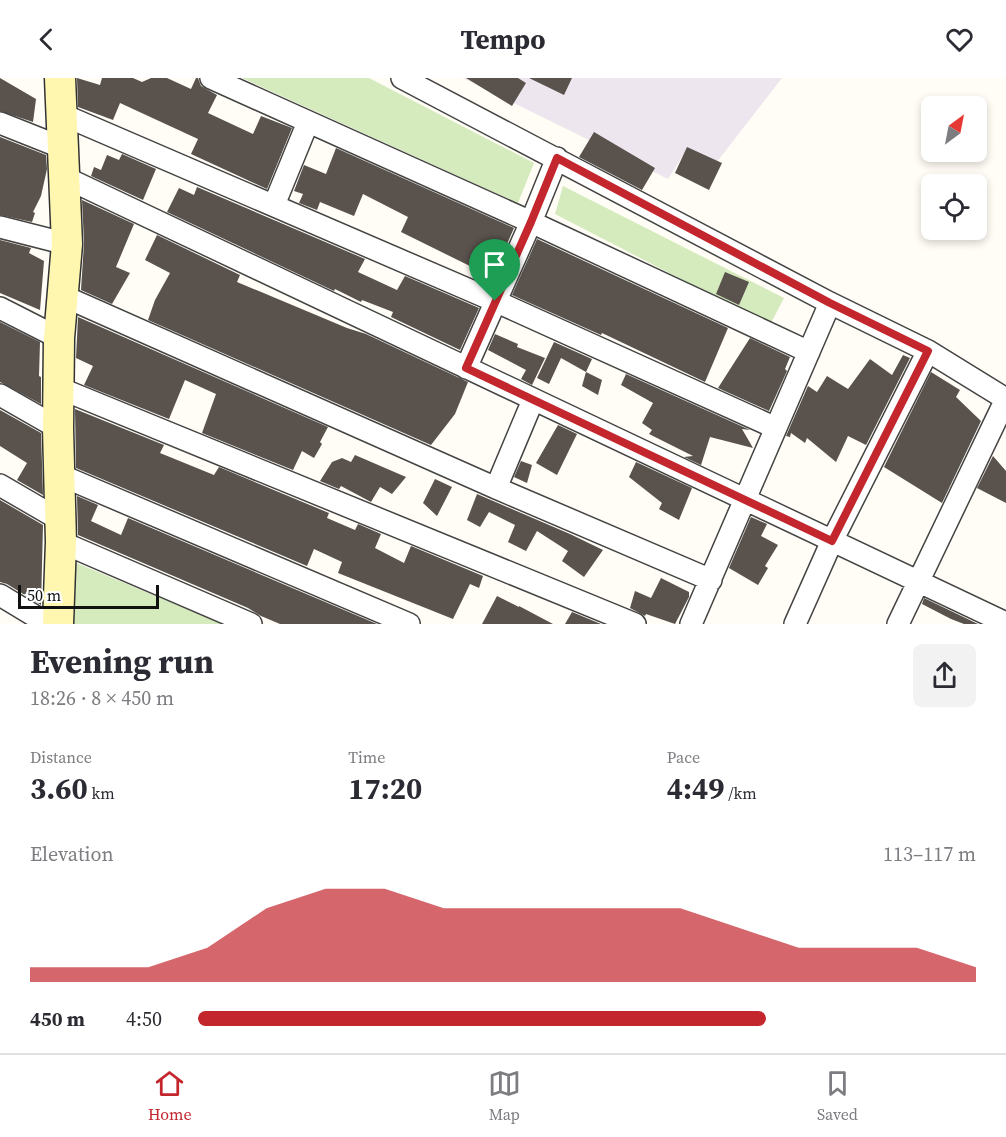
<!DOCTYPE html>
<meta charset="utf-8">
<style>
:root{--surface:#fff;--page:#f2f2f3;--text:#2b2b33;--muted:#7c7c81;--line:#e1e1e2;--accent:#c4262e}
body{margin:0;font-family:"Source Serif 4",serif;background:var(--page);color:var(--text);height:100vh;display:flex;flex-direction:column;font-size:22px;white-space:nowrap}
*{box-sizing:border-box;margin:0}
p{font-size:20px;color:var(--muted)}
.icon{flex:none;width:33px;height:33px;fill:none;stroke:currentColor;stroke-width:2;stroke-linecap:round;stroke-linejoin:round}
.map{position:relative;height:546px;overflow:hidden}
.panel{display:flex;flex-direction:column;background:var(--surface);flex:1}
.panel>*{flex:none}
.needle{width:39px;rotate:32deg}
.fabs{position:absolute;left:921px;top:18px;display:grid;gap:12px}
.fabs a{display:grid;place-items:center;width:66px;height:66px;border-radius:9px;background:var(--surface);box-shadow:0 3px 9px #0003;font-size:30px}
.scale{position:absolute;left:18px;bottom:15px;width:141px;box-sizing:border-box;padding-left:6px;border:3px solid #111;border-top:0;font-size:16px;line-height:21px;white-space:nowrap;color:#111;-webkit-text-stroke:4px #fff;paint-order:stroke}
.pin{position:absolute;display:grid;place-items:center;width:51px;height:51px;color:#fff;margin:-62px -26px;border-radius:50% 50% 50% 0;rotate:-45deg;box-shadow:0 0 6px #0007}
.pin .icon{rotate:45deg}
.round{display:grid;place-items:center;flex:none;width:63px;height:63px;border-radius:9px;background:var(--page)}
.overview{display:flex;align-items:center;justify-content:space-between;height:102px;padding:0 30px}
h1{font-size:33px;font-weight:700;line-height:45px}
.metrics{display:grid;grid-template-columns:repeat(3,1fr);gap:9px;height:102px;padding:6px 30px}
.metrics div{display:grid;align-content:center}
.metrics b{font-size:30px;font-weight:700}
.metrics small{font-size:16px;font-weight:400}
.metrics p{font-size:16px}
.chart{height:168px;padding:12px 30px}
.chart p{display:flex;justify-content:space-between}
.chart svg{width:100%;height:108px;margin-top:6px;fill:var(--accent);opacity:.7}
ul{padding:0 30px;list-style:none;font-size:20px}
li{display:grid;grid-template-columns:96px 72px 1fr;align-items:center;height:45px}
li i{height:15px;border-radius:8px;background:var(--accent)}
header{display:flex;justify-content:space-between;align-items:center;height:78px;padding:0 30px;background:var(--surface);font-size:27px;font-weight:700}
.tab-bar{display:flex;justify-content:space-around;align-items:center;height:84px;border-top:2px solid var(--line);background:var(--surface);font-size:16px;color:var(--muted)}
.tab-bar a{display:grid;justify-items:center;gap:3px}
.tab-bar .selected{color:var(--accent)}
.map>svg:first-child{display:block}
.industrial{fill:#eee6ef}
.green{fill:#d5ebbd}
.building{fill:#5a524d}
.lines{fill:none;stroke-linecap:round;stroke-linejoin:round}
.street-casing{stroke:#444;stroke-width:24}
.secondary-casing{stroke:#333;stroke-width:33}
.street{stroke:#fff;stroke-width:21}
.secondary{stroke:#fff6b0;stroke-width:30}
.route-casing{stroke:#fff;stroke-width:12}
.route{stroke:#c4262e;stroke-width:8}
</style>
<header><svg class="icon" aria-label="back" viewBox="0 0 24 24"><path d="M15 5l-7 7 7 7"/></svg>Tempo<svg class="icon" aria-label="heart" viewBox="0 0 24 24"><path d="M12 20l-8-8c-3-5 5-10 8-4 3-6 11-1 8 4z"/></svg></header>
<div class="map">
<svg width="1006" height="546" viewBox="0 0 1006 546">
<rect width="100%" height="100%" fill="#fffdf5"/>
<!-- industrial -->
<path class="industrial" d="M 463,0 L 782,0 L 713,89 L 684,76 L 668,101 Z"/>
<!-- green -->
<path class="green" d="M 242,0 L 369,0 L 534,85 L 518,125 Z
M 563,108 L 784,220 L 770,247 L 555,136 Z
M 74,484 L 223,546 L 71,546 Z"/>
<!-- building -->
<path class="building" d="M 0,0 L 36,21 L 33,44 L 0,33 Z
M 77,0 L 100,7 L 102,0 L 133,0 L 142,4 L 151,0 L 167,0 L 191,11 L 196,0 L 198,0 L 201,8 L 217,17 L 208,35 L 253,56 L 261,38 L 292,50 L 267,111 L 191,76 L 198,61 L 120,25 L 113,42 L 78,29 Z
M 466,0 L 518,0 L 526,5 L 512,28 Z
M 529,0 L 572,0 L 564,17 Z
M 594,54 L 655,90 L 642,112 L 579,79 Z
M 0,59 L 46,77 L 47,91 L 41,118 L 33,134 L 35,135 L 32,144 L 0,137 Z
M 687,69 L 722,85 L 709,112 L 675,95 Z
M 336,70 L 514,150 L 489,207 L 480,203 L 484,195 L 401,154 L 408,139 L 363,116 L 354,138 L 320,124 L 317,132 L 299,125 L 303,116 L 294,113 L 304,87 L 326,96 Z
M 122,76 L 156,91 L 143,122 L 91,98 L 94,89 L 101,92 L 107,77 L 119,82 Z
M 197,109 L 365,181 L 358,194 L 397,212 L 405,198 L 479,230 L 460,272 L 391,239 L 393,234 L 362,222 L 361,224 L 335,211 L 334,213 L 167,134 L 179,110 L 194,117 Z
M 82,122 L 134,146 L 116,189 L 130,195 L 112,226 L 81,212 L 84,165 Z
M 157,157 L 240,197 L 237,204 L 347,250 L 366,256 L 468,304 L 455,336 L 431,367 L 148,242 L 155,222 L 170,195 L 145,182 Z
M 537,161 L 728,250 L 705,304 L 602,255 L 601,257 L 512,217 Z
M 0,162 L 31,170 L 29,175 L 44,183 L 40,232 L 0,215 Z
M 725,194 L 749,204 L 739,227 L 716,216 Z
M 78,239 L 328,349 L 320,364 L 322,366 L 314,380 L 302,373 L 293,392 L 202,355 L 216,316 L 185,302 L 169,341 L 84,307 L 93,288 L 76,280 Z
M 0,244 L 40,264 L 39,298 L 41,299 L 41,326 L 0,304 Z
M 495,256 L 518,266 L 517,269 L 545,280 L 532,307 L 521,301 L 526,292 L 488,272 Z
M 750,260 L 790,279 L 785,291 L 787,293 L 769,333 L 718,310 Z
M 554,264 L 592,281 L 586,294 L 561,280 L 549,306 L 537,300 Z
M 903,277 L 910,280 L 866,367 L 848,358 L 836,384 L 807,360 L 805,365 L 791,355 L 790,359 L 786,358 L 808,308 L 817,314 L 827,298 L 848,311 L 870,281 L 892,297 Z
M 586,294 L 602,302 L 598,317 L 582,308 Z
M 931,294 L 960,312 L 956,319 L 981,343 L 942,425 L 884,389 Z
M 626,296 L 750,352 L 742,351 L 753,370 L 710,359 L 701,387 L 684,379 L 693,378 L 649,356 L 652,352 L 642,345 L 653,325 L 621,307 Z
M 75,331 L 164,367 L 160,375 L 214,397 L 219,389 L 329,435 L 327,440 L 355,452 L 358,446 L 381,456 L 375,470 L 404,485 L 411,468 L 483,498 L 479,510 L 470,506 L 453,541 L 338,495 L 342,484 L 314,471 L 307,488 L 76,390 Z
M 0,332 L 41,355 L 43,417 L 17,402 L 27,385 L 0,368 Z
M 558,347 L 577,356 L 557,397 L 536,385 Z
M 355,377 L 406,399 L 392,416 L 380,409 L 371,424 L 341,408 L 339,411 L 320,403 L 332,384 L 342,380 L 351,384 Z
M 993,378 L 1006,393 L 1006,425 L 977,410 Z
M 521,383 L 532,387 L 527,405 L 514,399 Z
M 636,384 L 692,410 L 679,442 L 659,431 L 662,425 L 629,399 Z
M 435,401 L 452,409 L 437,438 L 423,425 Z
M 477,416 L 570,456 L 603,472 L 584,499 L 562,483 L 568,473 L 537,453 L 526,473 L 508,464 L 515,447 L 489,434 L 480,449 L 467,442 Z
M 77,418 L 98,427 L 91,443 L 121,457 L 128,440 L 377,546 L 280,546 L 261,538 L 248,530 L 78,457 Z
M 0,422 L 43,447 L 41,527 L 7,506 L 0,504 Z
M 751,439 L 767,446 L 761,458 L 778,467 L 765,488 L 768,490 L 758,507 L 729,490 Z
M 661,500 L 689,514 L 689,519 L 675,546 L 646,536 L 645,538 L 630,530 L 635,513 L 651,520 Z
M 497,518 L 519,529 L 519,528 L 553,546 L 482,546 Z
M 924,520 L 978,546 L 964,546 L 951,541 L 922,526 Z
M 572,534 L 601,546 L 565,546 Z"/>
<g class="lines">
<defs>
<path id="street" d="M 211,0 L 531,144 L 809,274
M 402,0 L 830,225 L 928,273 L 1006,321 L 898,546
M 61,36 L 495,223 L 776,350
M 0,45 L 63,70
M 64,99 L 1006,545
M 274,127 L 308,44
M 0,149 L 67,166
M 61,217 L 496,410 L 711,502
M 0,230 L 59,260
M 466,290 L 531,144 L 557,80
M 59,310 L 635,546
M 0,317 L 58,350
M 60,397 L 409,546
M 0,407 L 60,442
M 496,410 L 533,322
M 61,464 L 251,546
M 0,517 L 48,546
M 691,546 L 830,225
M 795,546 L 832,463 L 928,273"/>
<path id="secondary" d="M 58,546 L 61,464 L 58,350 L 59,260 L 67,166 L 60,0"/>
</defs>
<!-- street casing -->
<use href="#street" class="street-casing"/>
<!-- secondary casing -->
<use href="#secondary" class="secondary-casing"/>
<!-- street -->
<use href="#street" class="street"/>
<!-- secondary -->
<use href="#secondary" class="secondary"/>
</g>
<g class="lines">
<defs>
<path id="route" d="M 557,80 L 830,225 L 928,273 L 832,463 L 466,290 L 531,144 Z"/>
</defs>
<!-- route casing -->
<use href="#route" class="route-casing"/>
<!-- route -->
<use href="#route" class="route"/>
</g>
</svg>
<div class="fabs">
<a><svg class="needle" viewBox="-14 -14 28 28"><path d="M0-13l5 13h-10z" fill="#e53935"/><path d="M0 13l5-13h-10z" fill="#7c7c81"/></svg></a>
<a><svg class="icon" aria-label="locate" viewBox="0 0 24 24"><circle cx="12" cy="12" r="6"/><path d="M12 2v4M12 18v4M2 12h4M18 12h4"/></svg></a>
</div>
<div class="scale">50 m</div>
<div class="pin" style="left:495px;top:223px;background:#1e9e55"><svg class="icon" aria-label="arrive" viewBox="0 0 24 24"><path d="M6 21V4h12l-3 4 3 4H6"/></svg></div>
</div>
<section class="panel">
<div class="overview"><div><h1>Evening run</h1><p>18:26 · 8 × 450 m</p></div><a class="round"><svg class="icon" aria-label="share" viewBox="0 0 24 24"><path d="M12 15V3M7 8l5-5 5 5M5 13v7h14v-7"/></svg></a></div>
<div class="metrics">
<div><p>Distance</p><b>3.60<small> km</small></b></div>
<div><p>Time</p><b>17:20</b></div>
<div><p>Pace</p><b>4:49<small> /km</small></b></div>
</div>
<div class="chart"><p><span>Elevation</span>113–117 m</p>
<svg viewBox="0 0 160 44" preserveAspectRatio="none"><path d="M0 44V38L10 38L20 38L30 30L40 14L50 6L60 6L70 14L80 14L90 14L100 14L110 14L120 22L130 30L140 30L150 30L160 38V44z"/></svg>
</div>
<ul>
<li><b>450 m</b>4:50<i style="width:73%"></i></li>
</ul>
</section>
<nav class="tab-bar">
<a class="selected"><svg class="icon" aria-label="home" viewBox="0 0 24 24"><path d="M3 11l9-7 9 7M6 9v11h12V9"/></svg>Home</a>
<a><svg class="icon" aria-label="map" viewBox="0 0 24 24"><path d="M3 6l6-2 6 2 6-2v14l-6 2-6-2-6 2zM9 4v14M15 6v14"/></svg>Map</a>
<a><svg class="icon" aria-label="saved" viewBox="0 0 24 24"><path d="M7 4h10v16l-5-4-5 4z"/></svg>Saved</a>
</nav>
